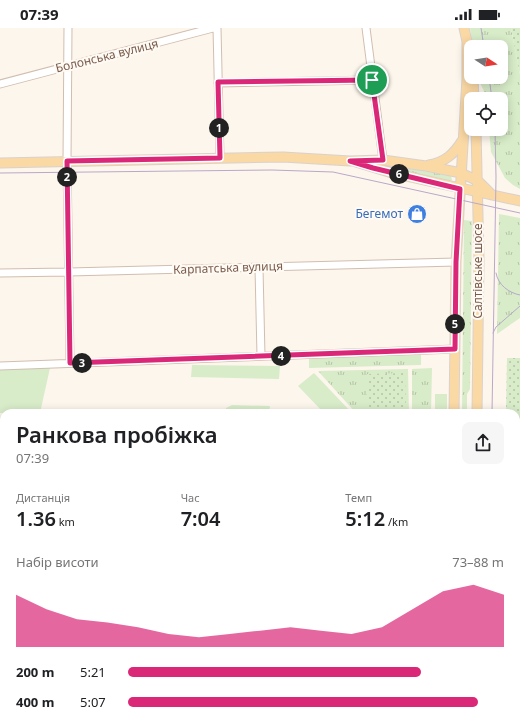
<!DOCTYPE html>
<html lang="uk">
<meta charset="utf-8">
<style>
:root{--surface:#fff;--page:#f6f6f6;--text:#202124;--muted:#757577;--accent:#db2777}
body{margin:0;font-family:"Noto Sans",sans-serif;background:var(--page);color:var(--text);height:100vh;display:flex;flex-direction:column;font-size:15px;white-space:nowrap}
*{box-sizing:border-box;margin:0}
p{font-size:13px;color:var(--muted)}
.icon{flex:none;width:22px;height:22px;fill:none;stroke:currentColor;stroke-width:2;stroke-linecap:round;stroke-linejoin:round}
.map{position:relative;flex:1;overflow:hidden}
.sheet{position:absolute;left:0px;top:381px;width:520px;height:316px;display:flex;flex-direction:column;background:var(--surface);border-radius:12px 12px 0 0;box-shadow:0 2px 10px #0003}
.sheet>*{flex:none}
.needle{width:26px;rotate:102deg}
.controls{position:absolute;left:464px;top:12px;display:grid;gap:8px}
.controls a{display:grid;place-items:center;width:44px;height:44px;border-radius:8px;background:var(--surface);box-shadow:0 2px 10px #0003;font-size:20px}
.pin{position:absolute;display:grid;place-items:center;width:34px;height:34px;color:#fff;margin:-17px;border:2px solid #fff;border-radius:50%;box-shadow:0 1px 4px #0007}
.km{position:absolute;width:20px;height:20px;margin:-10px;border-radius:50%;background:#222;color:#fff;font-size:11px;line-height:20px;text-align:center}
.round{display:grid;place-items:center;flex:none;width:42px;height:42px;border-radius:8px;background:var(--page)}
.head{display:flex;align-items:center;justify-content:space-between;height:68px;padding:0 16px}
h1{font-size:22px;font-weight:600;line-height:30px}
.metrics{display:grid;grid-template-columns:repeat(3,1fr);gap:6px;height:68px;padding:4px 16px}
.metrics div{display:grid;align-content:center}
.metrics b{font-size:20px;font-weight:600}
.metrics small{font-size:11px;font-weight:400}
.metrics p{font-size:11px}
.chart{height:112px;padding:8px 16px}
.chart p{display:flex;justify-content:space-between}
.chart svg{width:100%;height:72px;margin-top:4px;fill:var(--accent);opacity:.7}
ul{padding:0 16px;list-style:none;font-size:13px}
li{display:grid;grid-template-columns:64px 48px 1fr;align-items:center;height:30px}
li i{height:10px;border-radius:5px;background:var(--accent)}
.status{display:flex;justify-content:space-between;align-items:center;height:28px;padding:0 20px;background:var(--surface);direction:ltr}
.status svg{height:11px;fill:currentColor}
.map>svg:first-child{display:block}
.grass{fill:url(#grass-tufts)}
.park{fill:url(#park-dots)}
.garden{fill:#d8ecc9}
.lines{fill:none;stroke-linecap:round;stroke-linejoin:round}
.minor-casing{stroke:#d1beb0;stroke-width:9}
.major-casing{stroke:#dad1cd;stroke-width:11}
.minor{stroke:#fff;stroke-width:7}
.major{stroke:#fbd9a5;stroke-width:9}
.tram{stroke:#b9a8c9;stroke-width:1}
.route-casing{stroke:#fff;stroke-width:8}
.route{stroke:#db2777;stroke-width:5}
.labels{text-anchor:middle;stroke-width:4;stroke-linejoin:round;paint-order:stroke}
.street-label{font-size:12px;fill:#7a5c4d;stroke:#fffaf3}
.shop-label{font-size:12px;fill:#366cbe;stroke:#fffaf3;text-anchor:end}
</style>
<div class="status"><b>07:39</b><svg viewBox="0 0 49 12"><path d="M0 12V9h3v3zM5 12V6h3v6zM10 12V3h3v9zM15 12V0h3v12zM26 1h20v11H26zM47 4h2v5h-2z"/></svg></div>
<div class="map">
<svg width="520" height="697" viewBox="0 0 520 697">
<defs>
<pattern id="grass-tufts" width="24" height="20" patternUnits="userSpaceOnUse"><rect width="24" height="20" fill="#d8ecc9"/><path d="M3 7l-1-3M5 7V3M7 7l1-3M15 17l-1-3M17 17v-4M19 17l1-3" fill="none" stroke="#b4c2a5"/></pattern>
<pattern id="park-dots" width="8" height="8" patternUnits="userSpaceOnUse"><rect width="8" height="8" fill="#d8ecc9"/><path d="M2 2h.1M6 6h.1" fill="none" stroke="#b4c2a5" stroke-width="1.8" stroke-linecap="round"/></pattern>
</defs>
<rect width="100%" height="100%" fill="#fdf6ec"/>
<!-- grass -->
<path class="grass" d="M 470,0 L 511,0 L 520,47 L 520,161 L 513,157 L 505,150 L 491,124 L 489,101 L 501,101 L 501,71 L 487,71 C 485,63 480,57 478,49 L 501,49 L 501,19 L 473,19 Z
M 391,137 L 451,148 L 452,152 L 450,153 L 390,140 Z
M 499,186 L 520,190 L 520,290 L 497,306 Z
M 464,192 L 472,193 L 470,361 L 467,366 L 467,385 L 462,385 Z
M 421,324 L 421,337 L 309,340 L 309,329 Z
M 432,340 L 431,385 L 412,385 L 412,341 Z
M 408,341 L 409,385 L 356,385 L 318,343 Z"/>
<!-- park -->
<path class="park" d="M 511,0 L 520,0 L 520,47 Z
M 507,330 L 520,330 L 520,533 L 516,553 L 516,385 L 506,385 Z
M 405,345 L 406,385 L 367,385 L 367,346 Z"/>
<!-- garden -->
<path class="garden" d="M 192,337 L 280,338 L 279,351 L 191,349 Z
M 50,340 L 40,385 L 0,385 L 0,341 Z
M 314,345 L 352,385 L 324,385 L 298,358 Z
M 435,366 L 447,366 L 447,385 L 435,385 Z
M 232,377 L 270,378 L 269,385 L 226,385 L 226,380 Z
M 0,429 L 4,433 L 4,583 L 0,583 Z
M 0,639 L 0,643 L 4,643 L 4,693 L 91,693 L 95,697 L 0,697 Z
M 516,650 L 520,650 L 520,697 L 497,697 L 497,693 L 516,693 Z
M 344,693 L 384,693 L 384,697 L 343,697 Z"/>
<g class="lines">
<defs>
<path id="minor" d="M 68,0 L 67,133 L 70,335
M 217,0 L 220,130
M 366,0 L 383,132
M 218,55 L 372,52
M 0,56 L 213,0
M 259,240 L 261,328
M 0,245 L 69,244 L 456,234
M 0,338 L 455,321"/>
<path id="major" d="M 464,0 L 468,18
M 473,49 L 474,71
M 476,101 L 479,232 L 477,385
M 356,134 L 392,145 L 520,173
M 0,135 L 283,129 L 350,133 L 383,132 L 426,138 L 461,145 L 478,153 L 492,167
M 429,137 C 445,134 454,126 462,113
M 454,385 L 456,234 L 467,50 L 467,13
M 448,697 L 448,693
M 474,697 L 474,693"/>
</defs>
<!-- minor casing -->
<use href="#minor" class="minor-casing"/>
<!-- major casing -->
<use href="#major" class="major-casing"/>
<!-- minor -->
<use href="#minor" class="minor"/>
<!-- major -->
<use href="#major" class="major"/>
<!-- tram -->
<path class="tram" d="M 481,0 L 484,19
M 489,49 L 492,71
M 0,145 L 272,142 L 333,144 L 520,185
M 496,245 C 498,257 509,265 520,267
M 493,305 L 496,299 L 520,278
M 492,385 L 496,149 L 495,101
M 488,697 L 488,693"/>
</g>
<g class="lines">
<defs>
<path id="route" d="M 372,52 L 383,132 L 350,133 L 373,140 L 460,161 L 456,234 L 455,321 L 70,335 L 67,133 L 220,130 L 218,54 Z"/>
</defs>
<!-- route casing -->
<use href="#route" class="route-casing"/>
<!-- route -->
<use href="#route" class="route"/>
</g>
<!-- icons -->
<defs>
<symbol id="shop-disc" viewBox="-11 -11 22 22"><circle r="9.5" fill="#3f7fe0" stroke="#fffaf3"/><path d="M-5-2.5h2.3a2.7 3.5 0 0 1 5.4 0H5L5.5 6h-11ZM-1.5-2.5h3a1.5 2.3 0 0 0-3 0Z" fill="#fff"/></symbol>
</defs>
<g fill-rule="evenodd">
<use href="#shop-disc" x="406" y="175" width="22" height="22"/>
</g>
<g class="labels">
<!-- street labels -->
<g class="street-label">
<text transform="translate(107 28) rotate(-14)" y="4">Болонська вулиця</text>
<text transform="translate(228 240) rotate(-2)" y="4">Карпатська вулиця</text>
<text transform="translate(478 243) rotate(-90)" y="4">Салтівське шосе</text>
</g>
<!-- shop labels -->
<g class="shop-label">
<text x="403" y="190">Бегемот</text>
</g>
</g>
</svg>
<div class="controls">
<a><svg class="needle" viewBox="-14 -14 28 28"><path d="M0-13l5 13h-10z" fill="#e53935"/><path d="M0 13l5-13h-10z" fill="#757577"/></svg></a>
<a><svg class="icon" aria-label="locate" viewBox="0 0 24 24"><circle cx="12" cy="12" r="6"/><path d="M12 2v4M12 18v4M2 12h4M18 12h4"/></svg></a>
</div>
<div class="pin" style="left:372px;top:52px;background:#1e9e55"><svg class="icon" aria-label="arrive" viewBox="0 0 24 24"><path d="M6 21V4h12l-3 4 3 4H6"/></svg></div>
<b class="km" style="left:219px;top:100px">1</b>
<b class="km" style="left:67px;top:149px">2</b>
<b class="km" style="left:82px;top:335px">3</b>
<b class="km" style="left:281px;top:328px">4</b>
<b class="km" style="left:455px;top:296px">5</b>
<b class="km" style="left:399px;top:146px">6</b>
<section class="sheet">
<div class="head"><div><h1>Ранкова пробіжка</h1><p>07:39</p></div><a class="round"><svg class="icon" aria-label="share" viewBox="0 0 24 24"><path d="M12 15V3M7 8l5-5 5 5M5 13v7h14v-7"/></svg></a></div>
<div class="metrics">
<div><p>Дистанція</p><b>1.36<small> km</small></b></div>
<div><p>Час</p><b>7:04</b></div>
<div><p>Темп</p><b>5:12<small> /km</small></b></div>
</div>
<div class="chart"><p><span>Набір висоти</span>73–88 m</p>
<svg viewBox="0 0 160 44" preserveAspectRatio="none"><path d="M0 44V12L10 21L20 27L30 29L40 32L50 36L60 38L70 36L80 34L90 32L100 34L110 36L120 32L130 21L140 10L150 6L160 12V44z"/></svg>
</div>
<ul>
<li><b>200 m</b>5:21<i style="width:78%"></i></li>
<li><b>400 m</b>5:07<i style="width:93%"></i></li>
</ul>
</section>
</div>
